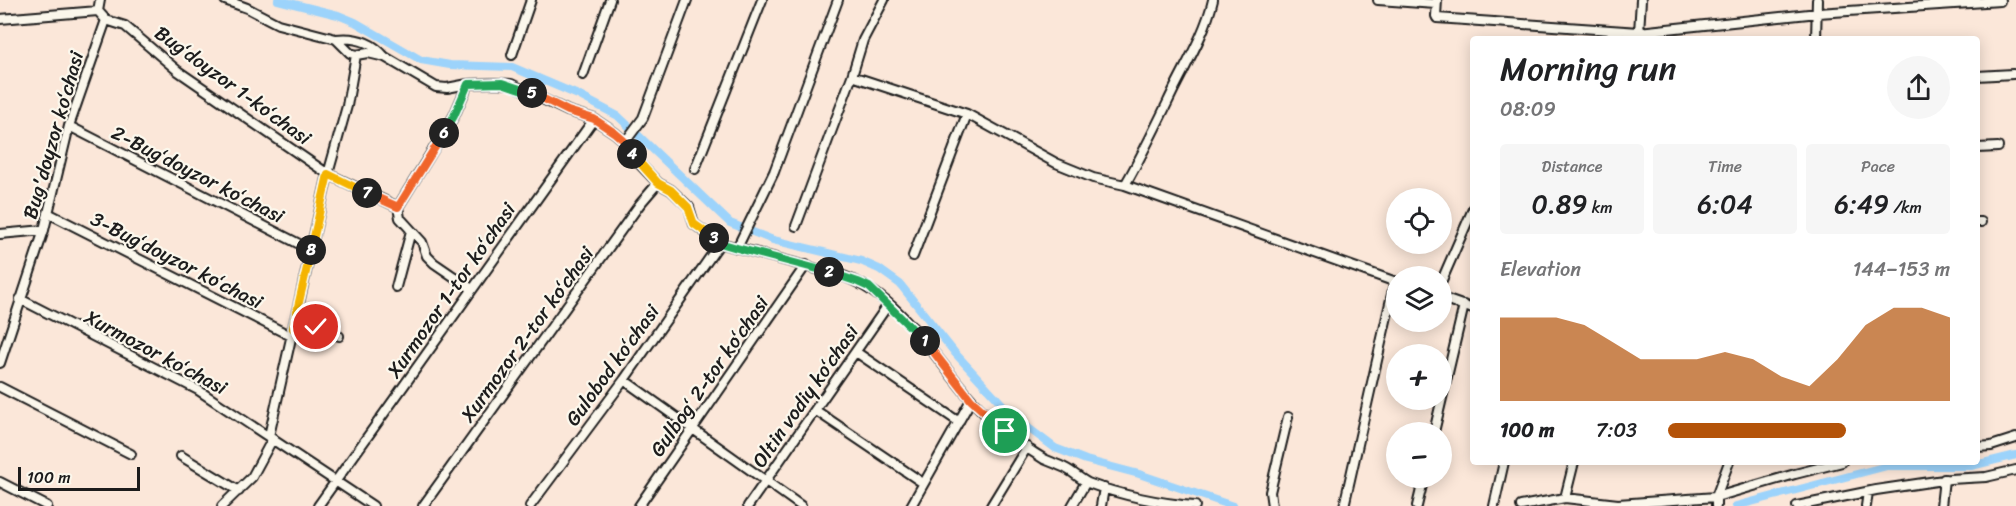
<!DOCTYPE html>
<meta charset="utf-8">
<style>
:root{--surface:#fff;--page:#f6f6f6;--text:#202124;--muted:#757577;--accent:#b45309}
body{margin:0;font-family:Sriracha,sans-serif;background:var(--page);color:var(--text);height:100vh;display:flex;flex-direction:column;font-size:22px;white-space:nowrap}
*{box-sizing:border-box;margin:0}
p{font-size:20px;color:var(--muted)}
.icon{flex:none;width:33px;height:33px;fill:none;stroke:currentColor;stroke-width:2;stroke-linecap:round;stroke-linejoin:round}
.map{position:relative;flex:1;overflow:hidden}
.details{position:absolute;left:1470px;top:36px;width:510px;height:429px;display:flex;flex-direction:column;background:var(--surface);border-radius:6px;box-shadow:0 3px 15px #0003}
.details>*{flex:none}
.buttons{position:absolute;left:1386px;top:188px;display:grid;gap:12px}
.buttons a{display:grid;place-items:center;width:66px;height:66px;border-radius:50%;background:var(--surface);box-shadow:0 3px 15px #0003;font-size:30px}
.scale{position:absolute;left:18px;bottom:15px;width:122px;box-sizing:border-box;padding-left:6px;border:3px solid #1c1c1c;border-top:0;font-size:16px;line-height:21px;white-space:nowrap;color:#1c1c1c;-webkit-text-stroke:4px #fbf7ec;paint-order:stroke}
.pin{position:absolute;display:grid;place-items:center;width:51px;height:51px;color:#fff;margin:-26px;border:3px solid #fff;border-radius:50%;box-shadow:0 2px 6px #0007}
.km{position:absolute;width:30px;height:30px;margin:-15px;border-radius:50%;background:#222;color:#fff;font-size:16px;line-height:30px;text-align:center}
.round{display:grid;place-items:center;flex:none;width:63px;height:63px;border-radius:32px;background:var(--page)}
.head{display:flex;align-items:center;justify-content:space-between;height:102px;padding:0 30px}
h1{font-size:33px;font-weight:600;line-height:45px}
.metrics{display:grid;grid-template-columns:repeat(3,1fr);gap:9px;height:102px;padding:6px 30px}
.metrics div{display:grid;align-content:center;border-radius:6px;background:var(--page);text-align:center}
.metrics b{font-size:26px;font-weight:600}
.metrics small{font-size:16px;font-weight:400}
.metrics p{font-size:16px}
.chart{height:168px;padding:12px 30px}
.chart p{display:flex;justify-content:space-between}
.chart svg{width:100%;height:108px;margin-top:6px;fill:var(--accent);opacity:.7}
ul{padding:0 30px;list-style:none;font-size:20px}
li{display:grid;grid-template-columns:96px 72px 1fr;align-items:center;height:45px}
li i{height:15px;border-radius:8px;background:var(--accent)}
.map>svg:first-child{display:block}
.lines{fill:none;stroke-linecap:round;stroke-linejoin:round}
.canal{stroke:#9cd3fb;stroke-width:8}
.minor-casing{stroke:#1c1c1c;stroke-width:12}
.minor{stroke:#fbf7ec;stroke-width:8}
.split-1-casing{stroke:#fff;stroke-width:12}
.split-2-casing{stroke:#fff;stroke-width:12}
.split-3-casing{stroke:#fff;stroke-width:12}
.split-4-casing{stroke:#fff;stroke-width:12}
.split-5-casing{stroke:#fff;stroke-width:12}
.split-6-casing{stroke:#fff;stroke-width:12}
.split-7-casing{stroke:#fff;stroke-width:12}
.split-8-casing{stroke:#fff;stroke-width:12}
.split-9-casing{stroke:#fff;stroke-width:12}
.split-1{stroke:#f0652b;stroke-width:8}
.split-2{stroke:#22a559;stroke-width:8}
.split-3{stroke:#22a559;stroke-width:8}
.split-4{stroke:#f5b400;stroke-width:8}
.split-5{stroke:#f0652b;stroke-width:8}
.split-6{stroke:#22a559;stroke-width:8}
.split-7{stroke:#f0652b;stroke-width:8}
.split-8{stroke:#f5b400;stroke-width:8}
.split-9{stroke:#f5b400;stroke-width:8}
.labels{text-anchor:middle;stroke-width:4.5;stroke-linejoin:round;paint-order:stroke}
.street-label{font-size:20px;fill:#1c1c1c;stroke:#fbf7ec}
</style>
<div class="map">
<svg width="2016" height="506" viewBox="0 0 2016 506">
<rect width="100%" height="100%" fill="#fbe7d9"/>
<filter id="ink" filterUnits="userSpaceOnUse"><feTurbulence type="fractalNoise" baseFrequency=".0167" numOctaves="2"/><feDisplacementMap in="SourceGraphic" scale="12" xChannelSelector="R" yChannelSelector="G"/><feConvolveMatrix kernelMatrix="1 2 1 2 8 2 1 2 1" color-interpolation-filters="sRGB"/></filter>
<g filter="url(#ink)">
<g class="lines">
<!-- canal -->
<path class="canal" d="M 278,0 L 338,15 L 355,22 L 421,60 L 450,65 L 512,67 L 578,95 L 618,116 L 730,223 L 773,240 L 861,261 L 879,269 L 900,284 L 955,353 L 1015,418 L 1055,448 L 1086,460 L 1139,474 L 1233,506
M 1736,506 L 1887,466 L 1971,466 L 2016,455"/>
<defs>
<path id="minor" d="M 100,0 L 98,11 L 106,20 L 125,26 L 178,71 L 328,174 L 269,436
M 225,0 L 247,8 L 278,24 L 336,39 L 350,53 L 356,55 L 368,53 L 385,57 L 436,87 L 447,88 L 468,84 L 495,83 L 511,84 L 568,111 L 594,119 L 615,133 L 629,145 L 635,159 L 658,183 L 671,190 L 689,207 L 694,224 L 720,243 L 843,276 C 900,297 932,354 970,398 C 989,420 1019,444 1044,459 C 1051,462 1059,465 1065,468 C 1073,472 1080,479 1088,483 C 1120,495 1162,504 1195,506
M 1213,0 C 1206,31 1188,61 1174,89 C 1158,122 1143,154 1125,185 L 1396,282
M 1378,0 L 1436,4
M 1437,0 L 1436,16 L 1437,18 L 1639,32 L 1641,0
M 0,19 L 98,11
M 1639,32 L 1818,13 L 2000,1
M 336,39 C 355,37 371,41 384,56
M 1816,39 L 1817,0
M 356,55 L 347,106 L 328,174 L 398,207 L 400,218 L 422,242 L 427,256 L 434,263 L 472,289
M 512,55 L 531,0
M 583,75 L 610,0
M 852,76 L 863,40 L 884,0
M 1977,76 L 2013,74
M 69,126 L 311,250
M 625,142 L 643,118 L 687,0
M 1977,148 L 1998,147
M 695,169 L 762,0
M 398,207 L 454,116 L 468,84
M 48,213 L 291,336
M 1977,222 L 1981,222
M 796,226 L 852,76 L 967,114 L 1056,163 L 1093,178 L 1125,185
M 0,234 L 44,230
M 737,248 L 774,172 L 838,0
M 913,256 L 967,114
M 1442,280 L 1473,209
M 396,287 L 411,231
M 1442,298 L 1473,309
M 20,299 L 198,390 L 373,506
M 293,328 L 316,327 L 339,336
M 856,352 L 959,422
M 0,363 L 44,230 L 69,126 L 106,20
M 624,380 L 801,506
M 0,387 L 131,454
M 815,410 L 923,483
M 1434,432 L 1464,305
M 1977,447 L 1991,446 L 2016,438
M 181,456 L 239,491
M 0,482 L 47,506
M 1565,498 L 1574,462
M 222,506 L 252,477 L 273,438
M 318,506 L 594,119
M 423,506 L 640,204 L 658,183
M 530,506 L 624,380 L 720,243
M 639,506 L 806,265
M 748,506 L 888,305
M 911,506 L 971,400
M 991,506 L 1027,447
M 1072,506 L 1086,482
M 1101,506 L 1104,488
M 1272,506 L 1270,492 L 1288,417
M 1344,506 L 1395,281
M 1417,506 L 1424,477
M 1494,506 L 1504,462
M 1521,506 L 1565,498 L 1618,504 L 1716,497 L 1795,474 L 1842,462
M 1716,506 L 1716,497 L 1729,462
M 1797,506 L 1876,490 L 1950,479 L 1986,477 L 2016,470
M 1866,506 L 1868,492
M 1941,506 L 1944,479"/>
</defs>
<!-- minor casing -->
<use href="#minor" class="minor-casing"/>
<!-- minor -->
<use href="#minor" class="minor"/>
</g>
</g>
<g class="lines" filter="url(#ink)">
<defs>
<path id="split-1" d="M 925,341 L 971,400 L 1005,431"/>
<path id="split-2" d="M 829,272 L 858,282 L 869,287 L 925,341"/>
<path id="split-3" d="M 714,238 L 720,243 L 737,248 L 829,272"/>
<path id="split-4" d="M 632,154 L 658,183 L 671,190 L 688,207 L 694,224 L 714,238"/>
<path id="split-5" d="M 532,93 L 568,111 L 594,119 L 615,133 L 629,145 L 632,154"/>
<path id="split-6" d="M 444,133 L 454,116 L 468,84 L 502,83 L 532,93"/>
<path id="split-7" d="M 367,193 L 398,207 L 444,133"/>
<path id="split-8" d="M 311,250 L 328,174 L 367,193"/>
<path id="split-9" d="M 311,250 L 293,328 L 316,327"/>
</defs>
<!-- split-1 casing -->
<use href="#split-1" class="split-1-casing"/>
<!-- split-2 casing -->
<use href="#split-2" class="split-2-casing"/>
<!-- split-3 casing -->
<use href="#split-3" class="split-3-casing"/>
<!-- split-4 casing -->
<use href="#split-4" class="split-4-casing"/>
<!-- split-5 casing -->
<use href="#split-5" class="split-5-casing"/>
<!-- split-6 casing -->
<use href="#split-6" class="split-6-casing"/>
<!-- split-7 casing -->
<use href="#split-7" class="split-7-casing"/>
<!-- split-8 casing -->
<use href="#split-8" class="split-8-casing"/>
<!-- split-9 casing -->
<use href="#split-9" class="split-9-casing"/>
<!-- split-1 -->
<use href="#split-1" class="split-1"/>
<!-- split-2 -->
<use href="#split-2" class="split-2"/>
<!-- split-3 -->
<use href="#split-3" class="split-3"/>
<!-- split-4 -->
<use href="#split-4" class="split-4"/>
<!-- split-5 -->
<use href="#split-5" class="split-5"/>
<!-- split-6 -->
<use href="#split-6" class="split-6"/>
<!-- split-7 -->
<use href="#split-7" class="split-7"/>
<!-- split-8 -->
<use href="#split-8" class="split-8"/>
<!-- split-9 -->
<use href="#split-9" class="split-9"/>
</g>
<g class="labels">
<!-- street labels -->
<g class="street-label">
<text transform="translate(233 85) rotate(36)" y="7">Bugʻdoyzor 1-koʻchasi</text>
<text transform="translate(53 135) rotate(-74)" y="7">Bug'doyzor koʻchasi</text>
<text transform="translate(198 174) rotate(27)" y="7">2-Bugʻdoyzor koʻchasi</text>
<text transform="translate(177 260) rotate(27)" y="7">3-Bugʻdoyzor koʻchasi</text>
<text transform="translate(451 290) rotate(-55)" y="7">Xurmozor 1-tor koʻchasi</text>
<text transform="translate(527 334) rotate(-54)" y="7">Xurmozor 2-tor koʻchasi</text>
<text transform="translate(156 352) rotate(28)" y="7">Xurmozor koʻchasi</text>
<text transform="translate(612 365) rotate(-54)" y="7">Gulobod koʻchasi</text>
<text transform="translate(709 376) rotate(-55)" y="7">Gulbogʻ 2-tor koʻchasi</text>
<text transform="translate(805 396) rotate(-55)" y="7">Oltin vodiy koʻchasi</text>
</g>
</g>
</svg>
<div class="buttons">
<a><svg class="icon" aria-label="locate" viewBox="0 0 24 24"><circle cx="12" cy="12" r="6"/><path d="M12 2v4M12 18v4M2 12h4M18 12h4"/></svg></a>
<a><svg class="icon" aria-label="layers" viewBox="0 0 24 24"><path d="M12 4l9 5-9 5-9-5zM3 14l9 5 9-5"/></svg></a>
<a>+</a>
<a>−</a>
</div>
<div class="scale">100 m</div>
<div class="pin" style="left:1005px;top:431px;background:#1e9e55"><svg class="icon" aria-label="arrive" viewBox="0 0 24 24"><path d="M6 21V4h12l-3 4 3 4H6"/></svg></div>
<div class="pin" style="left:316px;top:327px;background:#d93025"><svg class="icon" aria-label="check" viewBox="0 0 24 24"><path d="M5 12l5 5 9-10"/></svg></div>
<b class="km" style="left:925px;top:341px">1</b>
<b class="km" style="left:829px;top:272px">2</b>
<b class="km" style="left:714px;top:238px">3</b>
<b class="km" style="left:632px;top:154px">4</b>
<b class="km" style="left:532px;top:93px">5</b>
<b class="km" style="left:444px;top:133px">6</b>
<b class="km" style="left:367px;top:193px">7</b>
<b class="km" style="left:311px;top:250px">8</b>
<section class="details">
<div class="head"><div><h1>Morning run</h1><p>08:09</p></div><a class="round"><svg class="icon" aria-label="share" viewBox="0 0 24 24"><path d="M12 15V3M7 8l5-5 5 5M5 13v7h14v-7"/></svg></a></div>
<div class="metrics">
<div><p>Distance</p><b>0.89<small> km</small></b></div>
<div><p>Time</p><b>6:04</b></div>
<div><p>Pace</p><b>6:49<small> /km</small></b></div>
</div>
<div class="chart"><p><span>Elevation</span>144–153 m</p>
<svg viewBox="0 0 160 44" preserveAspectRatio="none"><path d="M0 44V10L10 10L20 10L30 13L40 20L50 27L60 27L70 27L80 24L90 27L100 34L110 38L120 27L130 13L140 6L150 6L160 10V44z"/></svg>
</div>
<ul>
<li><b>100 m</b>7:03<i style="width:63%"></i></li>
</ul>
</section>
</div>
